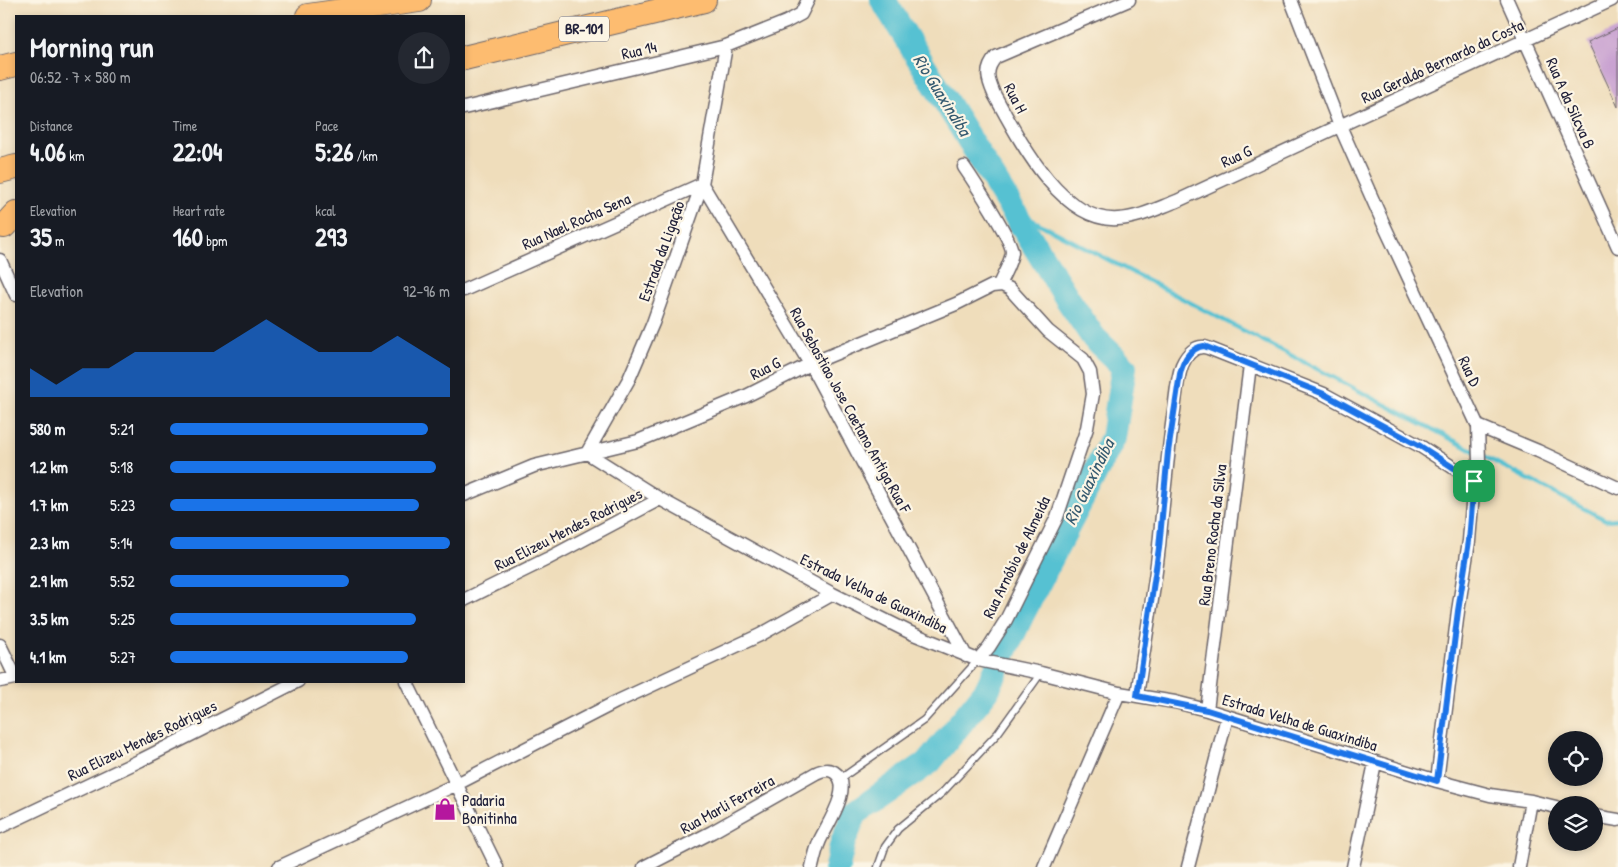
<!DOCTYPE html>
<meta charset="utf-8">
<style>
:root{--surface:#171b24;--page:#242831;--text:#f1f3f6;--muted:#9ea1a6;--accent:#1a73e8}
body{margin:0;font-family:"Patrick Hand",sans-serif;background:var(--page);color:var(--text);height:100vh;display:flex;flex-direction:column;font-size:19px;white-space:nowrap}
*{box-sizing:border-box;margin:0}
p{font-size:16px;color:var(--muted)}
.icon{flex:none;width:28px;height:28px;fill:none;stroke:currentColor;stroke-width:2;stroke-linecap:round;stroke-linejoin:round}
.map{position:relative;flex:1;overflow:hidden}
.sheet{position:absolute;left:15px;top:15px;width:450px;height:668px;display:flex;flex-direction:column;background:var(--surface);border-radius:0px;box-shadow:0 2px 8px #0003}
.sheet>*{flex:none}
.buttons{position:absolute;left:1548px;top:731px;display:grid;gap:10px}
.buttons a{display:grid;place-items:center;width:55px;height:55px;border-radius:50%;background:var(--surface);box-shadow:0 2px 8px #0003;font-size:25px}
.pin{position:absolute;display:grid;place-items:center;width:42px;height:42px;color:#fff;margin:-21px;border-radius:10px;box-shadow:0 2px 8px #0006}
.round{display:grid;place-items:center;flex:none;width:52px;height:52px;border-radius:26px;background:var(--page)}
.head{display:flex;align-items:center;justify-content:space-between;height:85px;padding:0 15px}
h1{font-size:28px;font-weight:800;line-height:38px}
.metrics{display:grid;grid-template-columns:repeat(3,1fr);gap:8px;height:85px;padding:5px 15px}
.metrics div{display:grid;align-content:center}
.metrics b{font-size:25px;font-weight:800}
.metrics small{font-size:14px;font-weight:400}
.metrics p{font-size:14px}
.chart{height:140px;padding:10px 15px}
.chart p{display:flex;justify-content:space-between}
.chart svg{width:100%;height:90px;margin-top:5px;fill:var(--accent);opacity:.7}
ul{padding:0 15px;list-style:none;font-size:16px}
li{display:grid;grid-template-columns:80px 60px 1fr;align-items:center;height:38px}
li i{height:12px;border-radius:6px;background:var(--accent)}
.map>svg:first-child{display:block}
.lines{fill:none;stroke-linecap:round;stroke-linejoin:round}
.stream{stroke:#57c1d2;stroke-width:4.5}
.river{stroke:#57c1d2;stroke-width:26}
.building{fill:#c9a2d1}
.lane-casing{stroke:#6a6368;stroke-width:9}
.street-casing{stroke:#6a6368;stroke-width:15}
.highway-casing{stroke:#6a6368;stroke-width:26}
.lane{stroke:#fff;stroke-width:6}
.street{stroke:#fff;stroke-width:12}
.highway{stroke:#fdbc6f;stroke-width:24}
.route-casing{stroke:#fff;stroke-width:10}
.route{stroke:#1a73e8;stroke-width:6}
.labels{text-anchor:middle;stroke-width:4.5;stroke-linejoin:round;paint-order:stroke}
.shield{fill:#fcf5e5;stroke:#63616e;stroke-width:1}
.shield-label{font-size:15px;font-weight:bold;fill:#22223b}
.street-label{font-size:16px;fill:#22223b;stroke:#fcf5e5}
.poi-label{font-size:16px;fill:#22223b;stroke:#fcf5e5;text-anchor:start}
.water-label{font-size:18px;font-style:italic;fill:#355a70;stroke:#fcf5e5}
</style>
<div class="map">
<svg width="1618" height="867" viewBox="0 0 1618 867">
<rect width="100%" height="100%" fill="#fcf5e5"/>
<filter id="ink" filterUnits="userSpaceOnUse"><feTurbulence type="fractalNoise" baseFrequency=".02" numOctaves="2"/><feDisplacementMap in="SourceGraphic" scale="10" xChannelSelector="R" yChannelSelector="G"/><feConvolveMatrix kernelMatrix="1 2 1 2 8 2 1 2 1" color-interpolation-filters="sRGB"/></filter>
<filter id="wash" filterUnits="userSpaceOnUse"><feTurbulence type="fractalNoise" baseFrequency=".0096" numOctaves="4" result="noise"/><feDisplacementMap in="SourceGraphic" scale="20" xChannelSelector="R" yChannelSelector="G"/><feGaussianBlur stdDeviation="1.12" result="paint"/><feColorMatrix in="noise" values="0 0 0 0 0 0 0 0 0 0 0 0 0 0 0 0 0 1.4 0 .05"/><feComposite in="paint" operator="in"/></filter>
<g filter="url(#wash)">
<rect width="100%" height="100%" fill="#efddbb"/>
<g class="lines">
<!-- stream -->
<path class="stream" d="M 1013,210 L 1606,520 L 1618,519"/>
<!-- river -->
<path class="river" d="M 837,867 L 843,842 L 855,813 L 929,762 L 987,690 L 1021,616 L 1113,438 L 1124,367 L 1094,338 L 1067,298 L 883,0"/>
</g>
<g id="blocks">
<!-- building -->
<path class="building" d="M 1618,28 L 1618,107 L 1588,42 Z"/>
</g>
</g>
<g filter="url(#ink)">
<use href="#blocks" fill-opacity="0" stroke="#6a6368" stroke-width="1"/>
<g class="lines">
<defs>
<path id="lane" d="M 840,779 L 924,720 L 978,660
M 878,867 L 885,847 L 898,829 L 942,793 L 998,733 L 1041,673"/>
<path id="street" d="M 1129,0 L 996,57 C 984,70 988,80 994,94 C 1018,137 1060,223 1118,219 C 1139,218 1158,208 1177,201 L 1612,0
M 1291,0 L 1340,126 L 1384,225 L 1478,426 L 1479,462 L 1474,481 L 1469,541 L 1458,611 L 1437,781
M 1507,0 L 1618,247
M 464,108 L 726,46 L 786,22 L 801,14 L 808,0
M 964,167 C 973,180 1012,240 1012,252 C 1011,263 1003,275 999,285
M 702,184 L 810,364 L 966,656
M 0,260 L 16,295
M 464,290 L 702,184
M 1478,426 L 1538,451 L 1618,488
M 587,453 L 660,499 L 833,594 L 911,633 L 978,660 L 1041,673 L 1119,693 L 1175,702 L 1207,710 L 1437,781 L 1490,795 L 1531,801 L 1556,807
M 587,453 L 629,379 L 653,323 L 690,218 L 702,184 L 726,46
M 464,495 L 534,466 L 638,441 L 746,396 L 810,364 L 956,304 L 992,286 L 1002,285 L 1010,289 L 1048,331 L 1083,359 L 1090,372 L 1093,394 L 1087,428 L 1057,517 L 1006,620 L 989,647 L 978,660
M 464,600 L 547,559 L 660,499
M 0,645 L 16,678
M 0,681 L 16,678
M 406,681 L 497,867
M 1137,696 C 1144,646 1154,596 1159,546 C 1163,503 1167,460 1173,417 C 1176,400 1176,381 1182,365 C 1187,354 1196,344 1208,348 L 1324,394 L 1420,446 L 1474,481
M 1207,710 L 1250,365
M 1594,816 L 1618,820
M 0,827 L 141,760 L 298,681
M 279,867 L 457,784 L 616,702 L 760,635 L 833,594
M 644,867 L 712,832 L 816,773 C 822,770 828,768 834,772 C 855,785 827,825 820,840 C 816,849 814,858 812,867
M 1044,867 L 1119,693
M 1188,867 L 1227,717
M 1353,867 L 1375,763
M 1519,867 L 1531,801"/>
<path id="highway" d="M 308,16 L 419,0
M 464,58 L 704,0
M 0,68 L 16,64
M 0,171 L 16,167
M 4,226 L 16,213"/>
</defs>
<!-- lane casing -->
<use href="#lane" class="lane-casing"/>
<!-- street casing -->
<use href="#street" class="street-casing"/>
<!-- highway casing -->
<use href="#highway" class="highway-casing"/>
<!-- lane -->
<use href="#lane" class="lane"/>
<!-- street -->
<use href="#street" class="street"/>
<!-- highway -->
<use href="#highway" class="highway"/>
</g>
</g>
<g class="lines" filter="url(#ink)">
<defs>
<path id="route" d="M 1204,346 L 1324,394 L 1420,446 L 1474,481 L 1469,541 L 1458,611 L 1437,781 L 1207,710 L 1137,696 L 1159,548 L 1168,452 L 1180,374 C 1183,361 1189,348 1204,346 Z"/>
</defs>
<!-- route casing -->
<use href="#route" class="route-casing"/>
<!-- route -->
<use href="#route" class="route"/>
</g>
<!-- icons -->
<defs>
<symbol id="shop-bare" viewBox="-9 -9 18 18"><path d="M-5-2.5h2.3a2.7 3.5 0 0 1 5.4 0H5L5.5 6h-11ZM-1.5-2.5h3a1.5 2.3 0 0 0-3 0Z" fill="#b5179e" stroke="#fcf5e5" stroke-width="2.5" paint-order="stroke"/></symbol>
</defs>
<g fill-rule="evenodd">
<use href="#shop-bare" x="429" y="793" width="32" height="32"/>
</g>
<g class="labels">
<!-- shield labels -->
<rect class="shield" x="559" y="16.5" width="50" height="25" rx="4"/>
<g class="shield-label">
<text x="584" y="34">BR-101</text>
</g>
<!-- street labels -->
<g class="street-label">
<text transform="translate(639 50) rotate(-13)" y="6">Rua 14</text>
<text transform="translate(1442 61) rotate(-25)" y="6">Rua Geraldo Bernardo da Costa</text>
<text transform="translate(1016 98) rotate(62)" y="6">Rua H</text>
<text transform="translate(1571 103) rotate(66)" y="6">Rua A da Silcva B</text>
<text transform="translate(1236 156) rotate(-25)" y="6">Rua G</text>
<text transform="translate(576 221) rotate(-24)" y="6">Rua Nael Rocha Sena</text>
<text transform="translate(661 251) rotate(-70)" y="6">Estrada da Ligação</text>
<text transform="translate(765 368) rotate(-27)" y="6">Rua G</text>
<text transform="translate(1470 371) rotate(65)" y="6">Rua D</text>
<text transform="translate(851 410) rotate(61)" y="6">Rua Sebastiao Jose Caetano Antiga Rua F</text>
<text transform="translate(568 529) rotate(-27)" y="6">Rua Elizeu Mendes Rodrigues</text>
<text transform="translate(1212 535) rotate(-83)" y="6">Rua Breno Rocha da Silva</text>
<text transform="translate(1016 557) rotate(-64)" y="6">Rua Arnóbio de Almeida</text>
<text transform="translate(874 593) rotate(26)" y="6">Estrada Velha de Guaxindiba</text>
<text transform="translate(1300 722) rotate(17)" y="6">Estrada Velha de Guaxindiba</text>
<text transform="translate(142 740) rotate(-26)" y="6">Rua Elizeu Mendes Rodrigues</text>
<text transform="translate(727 804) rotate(-29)" y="6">Rua Marli Ferreira</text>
</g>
<!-- poi labels -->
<g class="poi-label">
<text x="462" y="806">Padaria<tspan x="462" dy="18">Bonitinha</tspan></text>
</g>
<!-- water labels -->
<g class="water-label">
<text transform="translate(942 95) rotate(58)" y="6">Rio Guaxindiba</text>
<text transform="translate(1089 482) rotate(-64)" y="6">Rio Guaxindiba</text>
</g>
</g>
</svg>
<div class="buttons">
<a><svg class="icon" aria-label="locate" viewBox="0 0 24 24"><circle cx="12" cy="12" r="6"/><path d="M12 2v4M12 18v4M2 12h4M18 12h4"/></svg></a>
<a><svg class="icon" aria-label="layers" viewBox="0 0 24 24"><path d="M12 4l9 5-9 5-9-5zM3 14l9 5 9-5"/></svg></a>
</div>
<div class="pin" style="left:1474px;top:481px;background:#1e9e55"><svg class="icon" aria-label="arrive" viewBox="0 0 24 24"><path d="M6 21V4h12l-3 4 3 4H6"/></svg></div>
<section class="sheet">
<div class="head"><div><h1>Morning run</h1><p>06:52 · 7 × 580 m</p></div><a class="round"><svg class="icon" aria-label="share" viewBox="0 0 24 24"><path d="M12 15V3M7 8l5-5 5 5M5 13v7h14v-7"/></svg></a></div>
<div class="metrics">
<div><p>Distance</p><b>4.06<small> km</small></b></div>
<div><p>Time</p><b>22:04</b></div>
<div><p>Pace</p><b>5:26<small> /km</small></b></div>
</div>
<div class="metrics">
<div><p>Elevation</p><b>35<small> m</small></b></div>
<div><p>Heart rate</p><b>160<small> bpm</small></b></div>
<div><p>kcal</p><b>293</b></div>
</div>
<div class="chart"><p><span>Elevation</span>92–96 m</p>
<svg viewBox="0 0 160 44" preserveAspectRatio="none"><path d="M0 44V30L10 38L20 30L30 30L40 22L50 22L60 22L70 22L80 14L90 6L100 14L110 22L120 22L130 22L140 14L150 22L160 30V44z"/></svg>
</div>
<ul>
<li><b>580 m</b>5:21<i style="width:92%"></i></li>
<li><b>1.2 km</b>5:18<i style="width:95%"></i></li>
<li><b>1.7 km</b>5:23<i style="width:89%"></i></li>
<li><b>2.3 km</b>5:14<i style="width:100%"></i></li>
<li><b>2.9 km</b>5:52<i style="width:64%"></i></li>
<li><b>3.5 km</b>5:25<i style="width:88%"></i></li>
<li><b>4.1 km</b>5:27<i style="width:85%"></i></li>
</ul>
</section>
</div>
